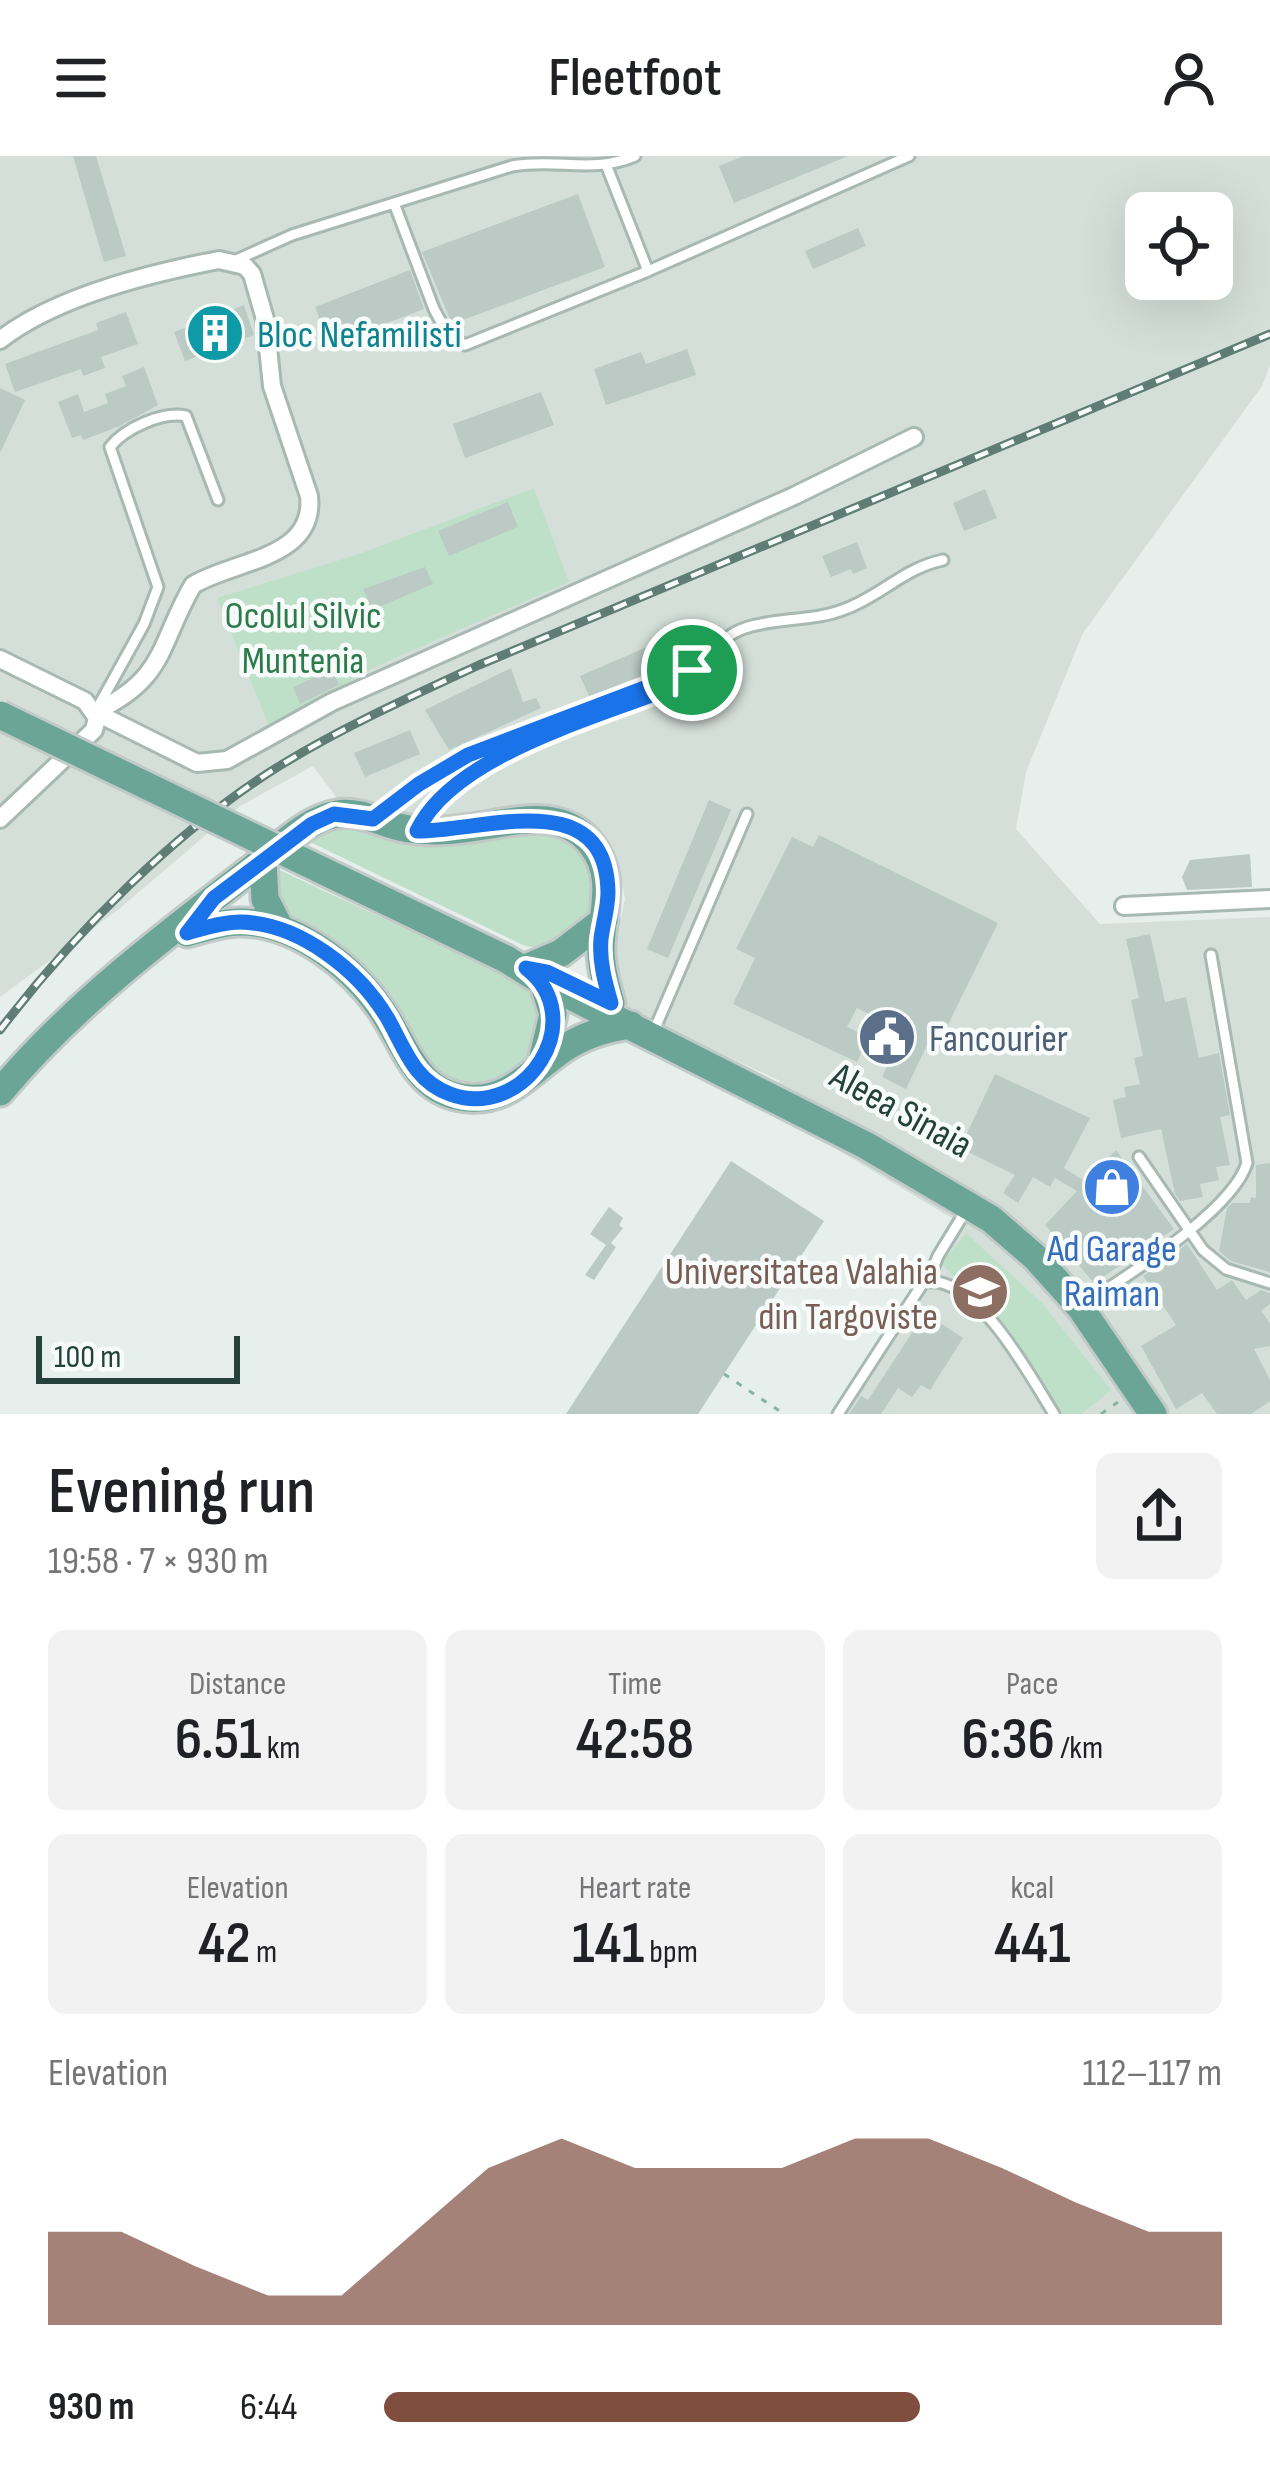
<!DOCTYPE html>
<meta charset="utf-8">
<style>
:root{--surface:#fff;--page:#f2f2f2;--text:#202124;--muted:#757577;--accent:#7f4e3f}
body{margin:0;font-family:"Sofia Sans Condensed",sans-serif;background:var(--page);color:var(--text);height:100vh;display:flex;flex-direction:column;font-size:45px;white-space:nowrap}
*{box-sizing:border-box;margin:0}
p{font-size:39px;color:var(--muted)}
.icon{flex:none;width:66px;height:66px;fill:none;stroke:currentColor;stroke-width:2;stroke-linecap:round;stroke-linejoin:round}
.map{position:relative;height:1258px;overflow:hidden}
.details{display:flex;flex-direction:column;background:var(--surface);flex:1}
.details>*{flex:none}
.tools{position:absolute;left:1125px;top:36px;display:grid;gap:24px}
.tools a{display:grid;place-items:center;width:108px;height:108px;border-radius:18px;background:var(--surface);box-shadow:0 12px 48px #0002;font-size:60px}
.scale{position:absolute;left:36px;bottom:30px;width:204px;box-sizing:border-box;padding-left:12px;border:6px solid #24423a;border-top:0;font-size:33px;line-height:42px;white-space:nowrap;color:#24423a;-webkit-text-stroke:9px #f7fbf9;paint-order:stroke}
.pin{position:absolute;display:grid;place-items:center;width:102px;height:102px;color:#fff;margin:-51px;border:6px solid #fff;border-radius:50%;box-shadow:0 3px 12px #0007}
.round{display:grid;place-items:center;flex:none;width:126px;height:126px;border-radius:18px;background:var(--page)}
.head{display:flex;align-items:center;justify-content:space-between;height:204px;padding:0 48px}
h1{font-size:66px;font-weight:600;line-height:90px}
.metrics{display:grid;grid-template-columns:repeat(3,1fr);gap:18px;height:204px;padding:12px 48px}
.metrics div{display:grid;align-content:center;border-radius:18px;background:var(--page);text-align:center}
.metrics b{font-size:60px;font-weight:600}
.metrics small{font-size:33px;font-weight:400}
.metrics p{font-size:33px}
.chart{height:336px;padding:24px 48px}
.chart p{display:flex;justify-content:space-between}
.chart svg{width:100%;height:216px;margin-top:12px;fill:var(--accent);opacity:.7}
ul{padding:0 48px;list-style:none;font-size:39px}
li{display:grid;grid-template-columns:192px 144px 1fr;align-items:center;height:90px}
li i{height:30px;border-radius:15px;background:var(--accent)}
header{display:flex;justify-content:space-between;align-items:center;height:156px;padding:0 48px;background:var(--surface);font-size:54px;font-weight:600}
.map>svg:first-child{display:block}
.built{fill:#d4dfda;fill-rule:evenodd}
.green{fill:#bfe0c8}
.building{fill:#bbcac4}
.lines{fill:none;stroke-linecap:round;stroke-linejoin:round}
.service-casing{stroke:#a8b8b2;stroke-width:15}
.minor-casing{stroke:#a8b8b2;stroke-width:22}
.primary-casing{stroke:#c2cac8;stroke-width:33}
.path{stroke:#86b3a5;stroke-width:3;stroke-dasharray:6 9;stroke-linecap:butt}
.service{stroke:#fff;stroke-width:9}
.minor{stroke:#fff;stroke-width:16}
.primary{stroke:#6aa596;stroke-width:27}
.rail-casing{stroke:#5f7d75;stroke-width:9}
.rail{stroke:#f7fbf9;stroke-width:4.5;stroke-dasharray:14;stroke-linecap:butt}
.primary-bridge-casing{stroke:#c2cac8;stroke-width:33;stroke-linecap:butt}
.primary-bridge{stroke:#6aa596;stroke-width:27}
.route-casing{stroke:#fff;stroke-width:24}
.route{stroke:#1a73e8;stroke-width:15}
.labels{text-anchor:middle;stroke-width:9;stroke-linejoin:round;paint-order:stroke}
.culture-label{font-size:39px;fill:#0d838f;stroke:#f7fbf9;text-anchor:start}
.park-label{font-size:39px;fill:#2d7a4b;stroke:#f7fbf9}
.service-label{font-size:39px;fill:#4e5e75;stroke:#f7fbf9;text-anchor:start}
.street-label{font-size:39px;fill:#24423a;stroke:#f7fbf9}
.shop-label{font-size:39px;fill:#366cbe;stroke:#f7fbf9}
.education-label{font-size:39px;fill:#785e54;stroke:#f7fbf9;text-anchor:end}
</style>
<header><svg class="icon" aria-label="menu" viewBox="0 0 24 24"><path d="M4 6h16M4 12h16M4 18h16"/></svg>Fleetfoot<svg class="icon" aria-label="person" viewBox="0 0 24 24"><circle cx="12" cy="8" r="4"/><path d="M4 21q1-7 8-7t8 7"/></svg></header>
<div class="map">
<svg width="1270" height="1258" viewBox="0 0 1270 1258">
<rect width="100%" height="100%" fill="#e6efeb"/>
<!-- built -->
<path class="built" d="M 0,0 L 1270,0 L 1270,209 L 1262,230 L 1083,477 L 1026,616 L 1016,673 L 1100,768 L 1270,761 L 1270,1258 L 831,1258 L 955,1064 L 766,951 L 780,925 L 626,853 L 617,824 L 617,781 L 625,743 L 619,710 L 601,676 L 569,653 L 537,648 L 455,661 L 407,661 L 341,647 L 313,610 L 240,650 L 119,753 L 0,841 ZM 1146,57 L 1212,57 L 1212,123 L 1146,123 Z"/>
<!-- green -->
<path class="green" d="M 534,332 L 569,426 L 375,511 L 270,572 L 217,442 L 359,398 Z
M 332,668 L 463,689 L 530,675 L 554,676 L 568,683 L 591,706 L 595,755 C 579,775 552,796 525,790 L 308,685 Z
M 273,711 L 533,832 L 543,842 C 540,875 537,904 505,921 C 430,962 403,847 362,809 C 337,785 305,770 276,754 Z
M 966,1077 L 1043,1148 L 1111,1234 L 1082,1258 L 1062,1258 L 989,1154 L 941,1108 Z"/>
<!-- building -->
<path class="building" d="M 73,0 L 96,0 L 126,100 L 104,106 Z
M 744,0 L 848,0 L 734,47 L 719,10 Z
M 578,38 L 605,111 L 452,168 L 422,96 Z
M 858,72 L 866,90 L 813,113 L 805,95 Z
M 410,114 L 424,153 L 329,189 L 315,151 Z
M 244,149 L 254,179 L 185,205 L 174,176 Z
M 126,156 L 138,188 L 101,201 L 105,212 L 83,220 L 81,213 L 15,236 L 5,208 L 98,174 L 96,167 Z
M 687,193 L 696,219 L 606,249 L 594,213 L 641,196 L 646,208 Z
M 144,211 L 158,249 L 120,270 L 83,284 L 81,279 L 72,282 L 58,246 L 78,238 L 84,256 L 108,247 L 105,238 L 126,230 L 122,220 Z
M 0,232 L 25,244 L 0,297 Z
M 541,236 L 554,269 L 465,302 L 453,268 Z
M 985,333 L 997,362 L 964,375 L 953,347 Z
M 508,346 L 518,371 L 449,400 L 438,375 Z
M 857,386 L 867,412 L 853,418 L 851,413 L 831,421 L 822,400 Z
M 425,411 L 433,428 L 372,454 L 363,433 Z
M 647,491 L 658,518 L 591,544 L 580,520 Z
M 511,512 L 523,546 L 536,542 L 541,552 L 449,594 L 425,554 Z
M 333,513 L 339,529 L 300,548 L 293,531 Z
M 410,574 L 420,598 L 365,621 L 354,597 Z
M 709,644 L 731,654 L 668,802 L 647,793 Z
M 819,679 L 998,767 L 937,891 L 928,887 L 906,933 L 882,921 L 904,875 L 857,852 L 847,871 L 869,881 L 857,906 L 733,848 L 755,802 L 736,793 L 792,681 L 813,691 Z
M 1250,698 L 1252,731 L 1187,734 L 1182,721 L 1190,704 Z
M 1150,778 L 1165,846 L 1186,841 L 1199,902 L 1219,897 L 1230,959 L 1220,961 L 1230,1009 L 1216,1011 L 1219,1024 L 1200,1028 L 1203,1041 L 1180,1045 L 1175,1038 L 1161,973 L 1121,982 L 1113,944 L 1126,941 L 1124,931 L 1140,928 L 1134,902 L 1143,900 L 1131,844 L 1139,842 L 1126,783 Z
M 995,918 L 1090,962 L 1064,1012 L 1086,1026 L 1116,994 L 1174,1073 L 1094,1127 L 1045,1069 L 1077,1035 L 1055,1022 L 1050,1031 L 1033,1021 L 1018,1047 L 1003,1037 L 1015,1019 L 960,992 Z
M 731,1005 L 824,1065 L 724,1218 L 698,1258 L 566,1258 Z
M 1270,1007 L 1270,1116 L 1231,1105 L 1219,1095 L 1227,1052 L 1232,1047 L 1250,1047 L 1251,1041 L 1256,1042 L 1256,1009 Z
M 609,1051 L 623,1062 L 619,1069 L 623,1072 L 611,1087 L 616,1091 L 594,1124 L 585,1119 L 606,1089 L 590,1078 Z
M 1187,1088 L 1217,1134 L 1232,1124 L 1246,1144 L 1261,1134 L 1270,1137 L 1270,1148 L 1261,1155 L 1270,1167 L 1270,1190 L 1254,1193 L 1270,1224 L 1270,1245 L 1251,1258 L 1217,1258 L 1202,1237 L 1176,1253 L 1141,1190 L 1176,1169 L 1143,1120 Z
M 925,1157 L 963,1182 L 930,1234 L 921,1229 L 912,1241 L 898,1232 L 881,1258 L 849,1258 L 861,1240 L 868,1244 Z"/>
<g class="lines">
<defs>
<path id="service" d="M 607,11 L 648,115
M 394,47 L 434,153 L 448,179 L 465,189 L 648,115 L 909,0
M 234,105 L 292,79 L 512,10 C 557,2 592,18 635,0
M 98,551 L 144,468 L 158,431 L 110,291 C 125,272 163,255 186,260 L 218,344
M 378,660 L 468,599 L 682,519
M 419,670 C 461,582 598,577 673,530 C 700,513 715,482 745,472 C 777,461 813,466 845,453 C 881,440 904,412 943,404
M 656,870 L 747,658
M 1139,1001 L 1203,1094 L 1226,1113 L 1270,1127
M 928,1125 L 938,1100 L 968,1051
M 1089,1145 C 1132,1116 1232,1055 1247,1007 L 1211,799
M 838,1258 L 923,1127 C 974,1113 1031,1222 1054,1258"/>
<path id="minor" d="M 0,184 C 55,141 151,117 219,104 L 245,110 L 252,118 L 265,163 L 272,230 L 309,340 C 316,403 234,404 193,429 C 158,489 167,522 95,556
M 0,503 L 85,545 L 97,562 L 94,574 L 0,663
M 95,556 L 197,607 L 227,604 L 332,546 L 794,340 L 914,281
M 1124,750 L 1270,743"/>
<path id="primary" d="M 263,704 L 265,743 L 280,772
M 187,777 C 205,772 222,766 240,766 C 297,766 353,811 383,856 C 407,892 417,938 468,942 C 509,946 532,914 563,893 C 584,879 606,872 631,869
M 506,803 L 543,826 L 867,990 L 991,1063 L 1035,1101 L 1080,1151 L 1153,1258
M 526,812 L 561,797 L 604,764
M 541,909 L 553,858 L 543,826
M 0,936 C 72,850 164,780 253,712 C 277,694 306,663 337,658 C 358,654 379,666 399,671 C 420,676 441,676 463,673 C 506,669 559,647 591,688 C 617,722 601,755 601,794 C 601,812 606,830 611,847"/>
</defs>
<!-- service casing -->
<use href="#service" class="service-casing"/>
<!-- minor casing -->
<use href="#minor" class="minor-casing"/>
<!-- primary casing -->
<use href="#primary" class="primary-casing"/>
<!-- path -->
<path class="path" d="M 724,1218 L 784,1258
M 1101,1258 L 1118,1246"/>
<!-- service -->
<use href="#service" class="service"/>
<!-- minor -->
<use href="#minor" class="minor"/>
<!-- primary -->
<use href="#primary" class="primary"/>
<defs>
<path id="rail" d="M 0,874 C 74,777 177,673 281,609 C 345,570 412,540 479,509 L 1270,178"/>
</defs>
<!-- rail casing -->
<use href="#rail" class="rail-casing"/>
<!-- rail -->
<use href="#rail" class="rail"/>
<defs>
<path id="primary-bridge" d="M 0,559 L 506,803"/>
</defs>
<!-- primary-bridge casing -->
<use href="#primary-bridge" class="primary-bridge-casing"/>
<!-- primary-bridge -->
<use href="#primary-bridge" class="primary-bridge"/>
</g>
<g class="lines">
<defs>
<path id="route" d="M 692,514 L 672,531 C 596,562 453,599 417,675 C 481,676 606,627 608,736 C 608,752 603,767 601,783 C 599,805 605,826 611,847 L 547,816 L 526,812 C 592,863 525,966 450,938 C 414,925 405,893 388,863 C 359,814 299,767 240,766 C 222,766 205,772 187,777 L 214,742 L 312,668 L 334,658 L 373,663 L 419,628 L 468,599 Z"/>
</defs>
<!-- route casing -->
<use href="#route" class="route-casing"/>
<!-- route -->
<use href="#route" class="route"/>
</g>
<!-- icons -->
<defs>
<symbol id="building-disc" viewBox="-11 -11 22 22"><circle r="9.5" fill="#0f9aa8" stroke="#f7fbf9"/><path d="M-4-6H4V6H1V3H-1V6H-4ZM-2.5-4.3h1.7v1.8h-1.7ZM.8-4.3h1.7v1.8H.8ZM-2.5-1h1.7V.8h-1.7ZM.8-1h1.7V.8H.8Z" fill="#fff"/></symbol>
<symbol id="civic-disc" viewBox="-11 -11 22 22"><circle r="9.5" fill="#5c6f8a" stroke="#f7fbf9"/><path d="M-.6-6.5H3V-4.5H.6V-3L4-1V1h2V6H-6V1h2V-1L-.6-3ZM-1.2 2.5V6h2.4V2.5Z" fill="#fff"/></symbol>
<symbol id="shop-disc" viewBox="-11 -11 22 22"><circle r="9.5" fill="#3f7fe0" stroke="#f7fbf9"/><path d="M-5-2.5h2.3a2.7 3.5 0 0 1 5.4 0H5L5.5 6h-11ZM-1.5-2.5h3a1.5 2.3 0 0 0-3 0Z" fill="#fff"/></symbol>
<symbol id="university-disc" viewBox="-11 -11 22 22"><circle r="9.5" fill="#8d6e63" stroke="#f7fbf9"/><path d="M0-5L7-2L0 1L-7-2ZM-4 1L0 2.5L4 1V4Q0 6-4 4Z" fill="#fff"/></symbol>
</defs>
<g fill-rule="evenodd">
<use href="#building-disc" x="182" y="144" width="66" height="66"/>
<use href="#civic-disc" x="854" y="848" width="66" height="66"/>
<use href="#shop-disc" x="1079" y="998" width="66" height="66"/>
<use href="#university-disc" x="947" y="1103" width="66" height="66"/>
</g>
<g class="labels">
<!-- culture labels -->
<g class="culture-label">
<text x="257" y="191">Bloc Nefamilisti</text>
</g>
<!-- park labels -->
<g class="park-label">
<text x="303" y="472">Ocolul Silvic<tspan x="303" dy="45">Muntenia</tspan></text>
</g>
<!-- service labels -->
<g class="service-label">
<text x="929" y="895">Fancourier</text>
</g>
<!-- street labels -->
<g class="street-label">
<text transform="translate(902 953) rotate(29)" y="14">Aleea Sinaia</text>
</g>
<!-- shop labels -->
<g class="shop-label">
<text x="1112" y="1105">Ad Garage<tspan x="1112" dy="45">Raiman</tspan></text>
</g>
<!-- education labels -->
<g class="education-label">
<text x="938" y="1128">Universitatea Valahia<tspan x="938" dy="45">din Targoviste</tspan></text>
</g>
</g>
</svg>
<div class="tools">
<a><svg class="icon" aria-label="locate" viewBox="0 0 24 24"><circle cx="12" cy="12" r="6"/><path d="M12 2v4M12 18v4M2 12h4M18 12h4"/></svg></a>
</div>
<div class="scale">100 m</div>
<div class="pin" style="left:692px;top:514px;background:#1e9e55"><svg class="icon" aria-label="arrive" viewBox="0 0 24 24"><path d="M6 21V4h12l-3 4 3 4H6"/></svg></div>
</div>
<section class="details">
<div class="head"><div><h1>Evening run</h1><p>19:58 · 7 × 930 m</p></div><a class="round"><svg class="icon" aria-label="share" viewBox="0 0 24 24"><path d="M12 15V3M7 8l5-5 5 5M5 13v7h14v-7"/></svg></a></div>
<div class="metrics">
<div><p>Distance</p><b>6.51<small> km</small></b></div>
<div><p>Time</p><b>42:58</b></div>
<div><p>Pace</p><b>6:36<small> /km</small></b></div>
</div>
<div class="metrics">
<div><p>Elevation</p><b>42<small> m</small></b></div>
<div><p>Heart rate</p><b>141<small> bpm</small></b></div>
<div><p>kcal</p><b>441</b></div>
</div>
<div class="chart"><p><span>Elevation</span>112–117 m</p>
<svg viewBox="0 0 160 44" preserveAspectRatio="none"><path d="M0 44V25L10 25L20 32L30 38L40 38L50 25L60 12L70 6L80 12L90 12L100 12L110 6L120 6L130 12L140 19L150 25L160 25V44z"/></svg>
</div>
<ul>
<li><b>930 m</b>6:44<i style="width:64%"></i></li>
</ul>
</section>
